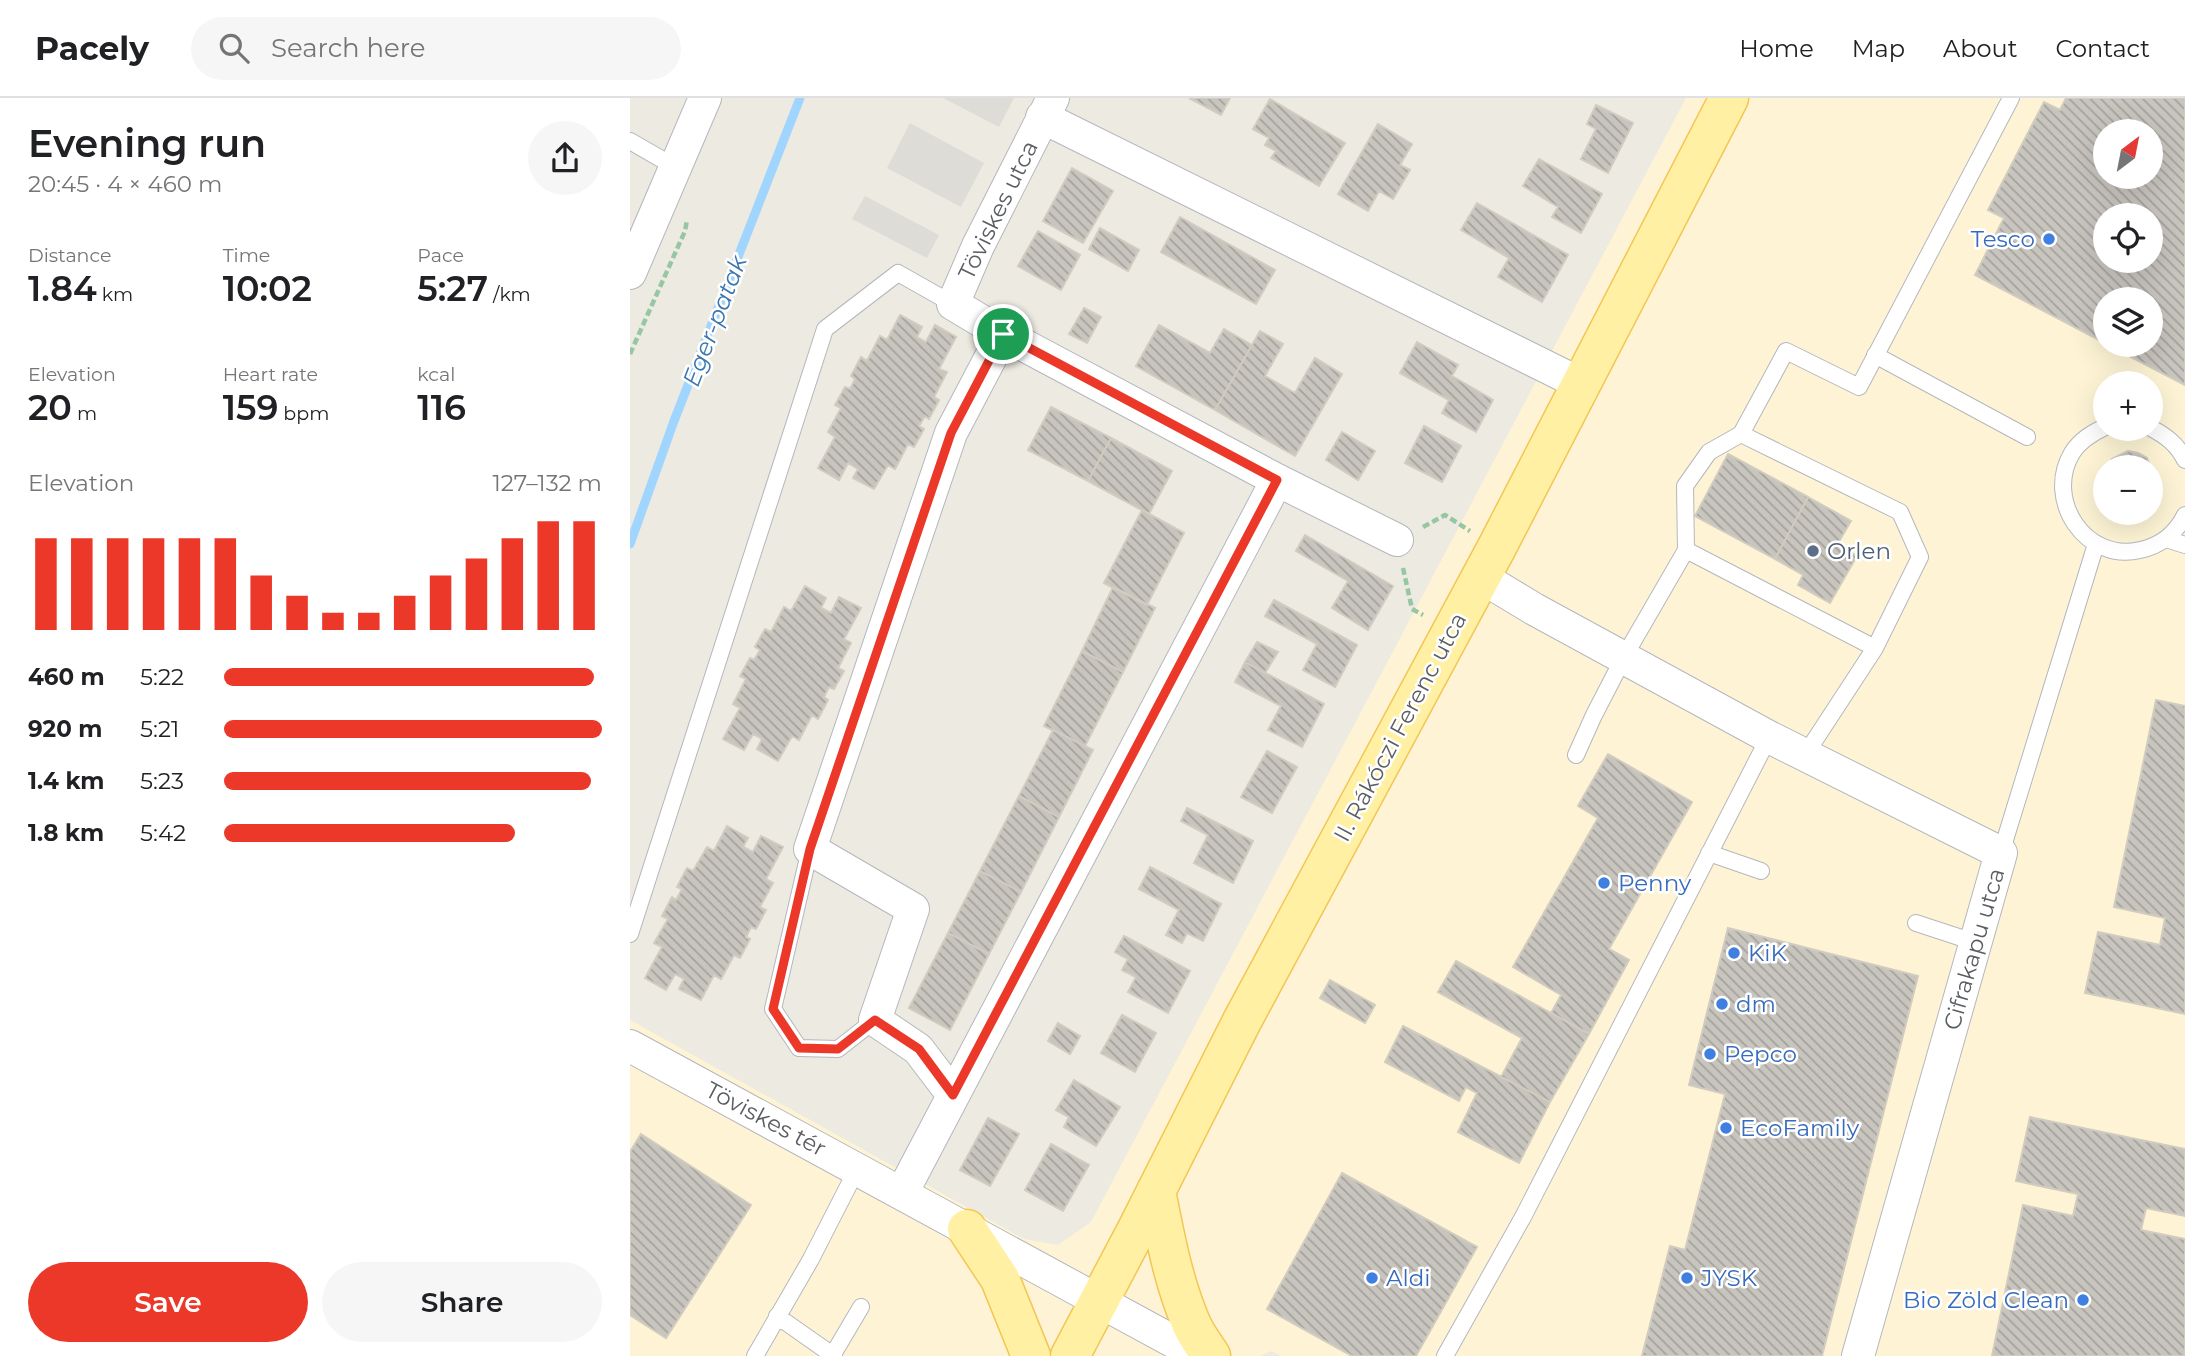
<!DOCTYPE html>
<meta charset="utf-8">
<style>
:root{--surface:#fff;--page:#f6f6f6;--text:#202124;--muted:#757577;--line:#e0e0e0;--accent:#eb3829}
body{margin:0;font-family:Montserrat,sans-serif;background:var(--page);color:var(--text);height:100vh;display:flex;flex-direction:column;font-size:26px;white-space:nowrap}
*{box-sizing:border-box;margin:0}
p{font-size:23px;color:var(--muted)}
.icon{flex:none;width:38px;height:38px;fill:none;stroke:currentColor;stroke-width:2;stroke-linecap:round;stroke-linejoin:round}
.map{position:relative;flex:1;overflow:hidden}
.panel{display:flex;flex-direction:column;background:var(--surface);width:630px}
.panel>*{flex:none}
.needle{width:46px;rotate:32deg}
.tools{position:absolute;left:1463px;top:21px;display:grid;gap:14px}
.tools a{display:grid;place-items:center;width:70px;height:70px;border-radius:50%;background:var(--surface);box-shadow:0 7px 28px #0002;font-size:35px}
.pin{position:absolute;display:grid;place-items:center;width:60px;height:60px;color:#fff;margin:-30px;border:4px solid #fff;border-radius:50%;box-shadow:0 2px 7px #0007}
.round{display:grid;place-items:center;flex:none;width:74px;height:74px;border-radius:37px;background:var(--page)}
.overview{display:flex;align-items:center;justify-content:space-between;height:119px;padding:0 28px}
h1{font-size:38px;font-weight:600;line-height:52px}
.figures{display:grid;grid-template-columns:repeat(3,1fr);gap:10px;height:119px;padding:7px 28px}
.figures div{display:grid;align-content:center}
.figures b{font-size:35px;font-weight:600}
.figures small{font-size:19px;font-weight:400}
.figures p{font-size:19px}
.chart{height:196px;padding:14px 28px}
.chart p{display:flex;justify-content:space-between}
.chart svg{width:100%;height:126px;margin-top:7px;stroke:var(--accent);stroke-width:6}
.primary-button{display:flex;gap:14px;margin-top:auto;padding:14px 28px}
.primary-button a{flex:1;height:80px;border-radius:42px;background:var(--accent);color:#fff;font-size:28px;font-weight:600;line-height:80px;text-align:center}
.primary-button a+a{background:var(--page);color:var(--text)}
ul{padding:0 28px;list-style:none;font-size:23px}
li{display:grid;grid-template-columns:112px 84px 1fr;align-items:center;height:52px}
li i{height:18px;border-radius:9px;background:var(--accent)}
header{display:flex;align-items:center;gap:42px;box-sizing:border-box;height:98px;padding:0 35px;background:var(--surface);border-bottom:2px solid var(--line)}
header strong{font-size:33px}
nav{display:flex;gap:38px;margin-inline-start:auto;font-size:24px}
.search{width:490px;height:63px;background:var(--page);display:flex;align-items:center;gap:18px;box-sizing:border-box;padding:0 24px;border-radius:38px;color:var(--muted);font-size:26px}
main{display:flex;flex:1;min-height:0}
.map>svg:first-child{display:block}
.commercial{fill:#fef4d5;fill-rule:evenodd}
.industrial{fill:#dedcd6}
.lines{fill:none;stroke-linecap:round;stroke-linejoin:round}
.stream{stroke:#9fd5ff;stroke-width:9}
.building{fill:url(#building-back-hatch);stroke:#d1ccbf;stroke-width:2;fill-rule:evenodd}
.lane-casing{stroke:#b4b7bc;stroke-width:18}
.street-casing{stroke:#b4b7bc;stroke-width:34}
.primary-casing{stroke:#f3c654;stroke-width:41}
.path{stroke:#96c6a3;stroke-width:4.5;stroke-dasharray:7 3.5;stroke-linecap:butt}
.lane{stroke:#fff;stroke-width:16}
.street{stroke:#fff;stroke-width:32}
.primary{stroke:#fff0a4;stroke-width:38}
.route-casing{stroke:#fff;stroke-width:14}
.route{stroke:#eb3829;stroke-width:9}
.shop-dot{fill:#3f7fe0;stroke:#fff;stroke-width:2.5}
.service-dot{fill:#5c6f8a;stroke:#fff;stroke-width:2.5}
.labels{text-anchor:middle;stroke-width:5;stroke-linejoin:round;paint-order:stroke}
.street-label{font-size:23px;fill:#5a5d62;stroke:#fff}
.shop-label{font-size:23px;fill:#366cbe;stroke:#fff;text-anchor:start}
.service-label{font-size:23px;fill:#4e5e75;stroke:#fff;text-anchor:start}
.water-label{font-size:24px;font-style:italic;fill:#3b76b1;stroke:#fff}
</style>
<header>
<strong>Pacely</strong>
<div class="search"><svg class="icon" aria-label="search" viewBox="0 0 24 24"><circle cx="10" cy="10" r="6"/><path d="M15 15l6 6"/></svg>Search here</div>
<nav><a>Home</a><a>Map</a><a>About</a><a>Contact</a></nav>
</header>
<main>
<section class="panel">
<div class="overview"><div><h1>Evening run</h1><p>20:45 · 4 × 460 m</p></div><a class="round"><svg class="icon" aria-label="share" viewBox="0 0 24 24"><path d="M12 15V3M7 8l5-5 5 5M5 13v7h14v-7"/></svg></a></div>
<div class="figures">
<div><p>Distance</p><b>1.84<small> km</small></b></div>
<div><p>Time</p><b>10:02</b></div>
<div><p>Pace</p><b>5:27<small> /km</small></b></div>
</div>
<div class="figures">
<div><p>Elevation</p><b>20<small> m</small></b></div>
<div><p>Heart rate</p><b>159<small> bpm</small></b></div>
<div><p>kcal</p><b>116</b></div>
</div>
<div class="chart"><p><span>Elevation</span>127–132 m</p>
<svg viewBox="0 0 160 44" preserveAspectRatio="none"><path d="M5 44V12M15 44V12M25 44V12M35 44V12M45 44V12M55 44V12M65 44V25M75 44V32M85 44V38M95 44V38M105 44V32M115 44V25M125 44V19M135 44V12M145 44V6M155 44V6"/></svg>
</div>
<ul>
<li><b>460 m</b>5:22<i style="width:98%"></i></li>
<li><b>920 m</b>5:21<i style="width:100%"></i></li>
<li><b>1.4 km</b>5:23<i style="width:97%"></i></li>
<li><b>1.8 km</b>5:42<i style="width:77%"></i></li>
</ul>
<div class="primary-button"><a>Save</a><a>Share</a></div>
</section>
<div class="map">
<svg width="1555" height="1258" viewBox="0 0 1555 1258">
<defs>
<pattern id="building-back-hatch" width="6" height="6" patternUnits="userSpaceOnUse" patternTransform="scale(1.75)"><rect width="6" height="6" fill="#c8c4be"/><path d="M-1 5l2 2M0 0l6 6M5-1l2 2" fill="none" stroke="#a5a29e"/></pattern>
</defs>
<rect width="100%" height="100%" fill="#edeae1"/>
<!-- commercial -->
<path class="commercial" d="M 1056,0 L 1555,0 L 1555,1258 L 651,1258 L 642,1253 L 629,1258 L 0,1258 L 0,922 L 394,1141 L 428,1147 L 461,1124 ZM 1475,33 L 1521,33 L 1521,79 L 1475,79 ZM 1475,117 L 1521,117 L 1521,163 L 1475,163 ZM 1475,201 L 1521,201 L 1521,247 L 1475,247 ZM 1475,285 L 1521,285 L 1521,331 L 1475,331 ZM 1475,369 L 1521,369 L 1521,415 L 1475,415 Z"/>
<!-- industrial -->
<path class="industrial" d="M 313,0 L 384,0 L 369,29 Z
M 280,25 L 354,65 L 331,109 L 257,70 Z
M 235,98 L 309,137 L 297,160 L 222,121 Z"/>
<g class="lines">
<!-- stream -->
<path class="stream" d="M 0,446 L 44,323 L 170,0"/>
</g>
<!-- building -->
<path class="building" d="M 559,0 L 600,0 L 591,17 Z
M 1436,0 L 1555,0 L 1555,287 L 1478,247 L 1521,247 L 1521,201 L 1475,201 L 1475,245 L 1345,177 L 1374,120 L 1358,112 L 1414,4 L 1430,12 ZM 1475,33 L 1521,33 L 1521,79 L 1475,79 ZM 1475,117 L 1521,117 L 1521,163 L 1475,163 Z
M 640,1 L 715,45 L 689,88 L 641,60 L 646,53 L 635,47 L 639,40 L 623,31 Z
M 966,7 L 1003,25 L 978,75 L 951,61 L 966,31 L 957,26 Z
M 748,26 L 782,46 L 770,67 L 780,72 L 763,101 L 749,93 L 738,113 L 708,96 Z
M 909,61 L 972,96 L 951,135 L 922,119 L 928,109 L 893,88 Z
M 442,70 L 483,93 L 453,145 L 413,123 Z
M 847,105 L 938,157 L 912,204 L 868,179 L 879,160 L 831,132 Z
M 550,119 L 645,172 L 626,206 L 531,154 Z
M 470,130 L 509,152 L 498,173 L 459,151 Z
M 408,133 L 450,157 L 431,192 L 388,168 Z
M 454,210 L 471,219 L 457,245 L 439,236 Z
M 270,217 L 292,229 L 287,239 L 296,244 L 305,227 L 326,239 L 309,271 L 317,274 L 304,299 L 309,302 L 299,321 L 295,318 L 289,328 L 294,331 L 284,349 L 278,346 L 265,371 L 258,367 L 244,391 L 223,380 L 228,371 L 218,365 L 209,382 L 188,370 L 205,339 L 198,334 L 211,310 L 205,307 L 215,289 L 220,291 L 225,281 L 221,278 L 231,259 L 237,263 L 250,238 L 257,242 Z
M 529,227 L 580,255 L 594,231 L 622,247 L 585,312 L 506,268 Z
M 630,233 L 653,246 L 635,278 L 665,295 L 685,260 L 712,276 L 665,358 L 585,312 Z
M 787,244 L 828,267 L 822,278 L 863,302 L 846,334 L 812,315 L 819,302 L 770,275 Z
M 421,309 L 481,340 L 458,383 L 398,352 Z
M 794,328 L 831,348 L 812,384 L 775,365 Z
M 712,334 L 745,353 L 728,382 L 696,362 Z
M 481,340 L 542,373 L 519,416 L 458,383 Z
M 1498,353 L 1508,355 L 1517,360 L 1520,369 L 1478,369 L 1482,361 Z
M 1098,356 L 1178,399 L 1145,461 L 1065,418 Z
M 1178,399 L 1221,423 L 1207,447 L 1227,458 L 1200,505 L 1168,487 L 1173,477 L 1145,461 Z
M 512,412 L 554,435 L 517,507 L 474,485 Z
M 675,437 L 763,488 L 738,532 L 702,510 L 718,483 L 666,453 Z
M 175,488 L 196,500 L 191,510 L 201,515 L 209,499 L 231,510 L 214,541 L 221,545 L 208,570 L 214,573 L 204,591 L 199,589 L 194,599 L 198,602 L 188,621 L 182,617 L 169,642 L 162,638 L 148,663 L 127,651 L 132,641 L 123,636 L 114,652 L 93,641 L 110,610 L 103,606 L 116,581 L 110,578 L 120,560 L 124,562 L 130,552 L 125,549 L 135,531 L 141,534 L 154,509 L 161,513 Z
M 483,489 L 525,510 L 493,574 L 452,553 Z
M 644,502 L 727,547 L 705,589 L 673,572 L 687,546 L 635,518 Z
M 627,544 L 648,554 L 635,575 L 615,564 Z
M 452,553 L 493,574 L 455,648 L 414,628 Z
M 615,564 L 694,606 L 672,649 L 638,632 L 651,608 L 605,584 Z
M 1526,602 L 1555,608 L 1555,916 L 1455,895 L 1468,834 L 1530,847 L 1535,820 L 1484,809 Z
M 423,632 L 463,652 L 429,719 L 389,698 Z
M 637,653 L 667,669 L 642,715 L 611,699 Z
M 978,656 L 1062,704 L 979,851 L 999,862 L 959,936 L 921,915 L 931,897 L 883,869 L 968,720 L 948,708 Z
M 389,698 L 429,719 L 391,794 L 350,773 Z
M 557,710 L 623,743 L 603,785 L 564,765 L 578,737 L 551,723 Z
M 97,728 L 118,740 L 113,749 L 123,754 L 131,738 L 153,749 L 136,781 L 143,785 L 130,809 L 136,812 L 126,831 L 121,829 L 116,839 L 120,841 L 110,860 L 104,857 L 91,881 L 84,877 L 71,902 L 49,891 L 54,881 L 45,876 L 36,892 L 15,880 L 32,849 L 24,845 L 38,821 L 32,818 L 42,799 L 46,802 L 52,791 L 47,789 L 57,770 L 63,773 L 77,749 L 84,753 Z
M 520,769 L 591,806 L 573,843 L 557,835 L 552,845 L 536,837 L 549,812 L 509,791 Z
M 350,773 L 391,794 L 359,856 L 318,835 Z
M 1098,830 L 1288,878 L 1192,1258 L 1012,1258 L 1040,1148 L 1055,1152 L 1095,996 L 1059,987 Z
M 318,835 L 359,856 L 320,932 L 279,910 Z
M 494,838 L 560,873 L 538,915 L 498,894 L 506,879 L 492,872 L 498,861 L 485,854 Z
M 826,863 L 959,936 L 920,1004 L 871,979 L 892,940 L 808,894 Z
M 700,882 L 745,907 L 735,925 L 690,900 Z
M 492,917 L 526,935 L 505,974 L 471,955 Z
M 428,925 L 450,938 L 440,956 L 418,943 Z
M 773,928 L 920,1004 L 889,1065 L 828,1034 L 847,995 L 836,989 L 829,1003 L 755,964 Z
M 444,982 L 490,1009 L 466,1048 L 434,1029 L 439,1019 L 426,1012 Z
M 1400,1019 L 1555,1051 L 1555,1118 L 1516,1110 L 1511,1132 L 1555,1141 L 1555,1258 L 1362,1258 L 1393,1107 L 1443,1118 L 1448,1096 L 1386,1083 Z
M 358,1020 L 389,1036 L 360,1088 L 330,1072 Z
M 11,1036 L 121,1107 L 36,1240 L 0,1217 L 0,1054 Z
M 421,1046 L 459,1067 L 433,1113 L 395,1092 Z
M 712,1075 L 847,1149 L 786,1258 L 722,1258 L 637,1211 Z"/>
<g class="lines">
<defs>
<path id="lane" d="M 0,43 L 45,69
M 1245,257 L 1397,339
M 1475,329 C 1462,335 1450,342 1442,355 C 1414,402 1456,465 1510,452 C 1530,448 1546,435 1555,417
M 1521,330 C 1536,338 1547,346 1555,362
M 1111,336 L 1270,414 L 1290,459 L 1245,550 L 1175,657
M 1536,441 L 1555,447
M 1056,452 L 1245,550
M 946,657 L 964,617 L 994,559 L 1056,452 L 1055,388 L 1079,354 L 1111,336 L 1156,253 L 1229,289 L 1381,0
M 180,751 L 143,911 L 169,950 L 208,951 L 245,922
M 1079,755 L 1131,773
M 1371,755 L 1466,446
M 1286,825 L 1347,845
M 0,836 L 195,231 L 268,175 L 323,206
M 147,1218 L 204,1258
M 125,1258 L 181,1161 L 227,1071
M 202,1258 L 231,1209
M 815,1258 L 893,1119 L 1139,639"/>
<path id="street" d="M 423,0 L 348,148 L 323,206 L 373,236 L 647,382 L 767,442
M 412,19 L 951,286
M 0,175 L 75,0
M 851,479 L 904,511 L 1139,639 L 1371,755 L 1228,1258
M 0,948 L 570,1258
M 323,997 L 288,951 L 245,922 L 283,811 L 180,751 L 321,335 L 373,236
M 272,1095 L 647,382"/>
<path id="primary" d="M 526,1093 C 535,1138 543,1183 561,1225 C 566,1237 574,1247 581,1258
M 337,1131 L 370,1181 L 401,1258
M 440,1258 L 506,1133 L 612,923 L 867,449 L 1099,0"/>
</defs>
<!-- lane casing -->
<use href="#lane" class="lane-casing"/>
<!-- street casing -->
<use href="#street" class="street-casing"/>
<!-- primary casing -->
<use href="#primary" class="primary-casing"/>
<!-- path -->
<path class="path" d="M 0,256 L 55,133 L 57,122
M 793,429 L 815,417 L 840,433
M 773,470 L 782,511 L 793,517"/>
<!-- lane -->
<use href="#lane" class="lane"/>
<!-- street -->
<use href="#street" class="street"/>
<!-- primary -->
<use href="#primary" class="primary"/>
</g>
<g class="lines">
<defs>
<path id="route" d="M 373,236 L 647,382 L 323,997 L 289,951 L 245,922 L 208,951 L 169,950 L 143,911 L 180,751 L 321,335 Z"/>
</defs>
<!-- route casing -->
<use href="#route" class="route-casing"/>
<!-- route -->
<use href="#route" class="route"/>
</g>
<!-- markers -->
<g class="shop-dot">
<circle cx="1419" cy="141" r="7"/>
<circle cx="974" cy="785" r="7"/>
<circle cx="1104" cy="855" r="7"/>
<circle cx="1092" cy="906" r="7"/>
<circle cx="1080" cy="956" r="7"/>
<circle cx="1096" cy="1030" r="7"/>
<circle cx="742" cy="1180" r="7"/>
<circle cx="1057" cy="1180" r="7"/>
<circle cx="1453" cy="1202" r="7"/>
</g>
<circle class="service-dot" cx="1183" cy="453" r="7"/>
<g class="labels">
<!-- street labels -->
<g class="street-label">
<text transform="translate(368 112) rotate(-64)" y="8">Töviskes utca</text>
<text transform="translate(770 629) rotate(-62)" y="8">II. Rákóczi Ferenc utca</text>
<text transform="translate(1344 851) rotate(-74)" y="8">Cifrakapu utca</text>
<text transform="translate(136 1021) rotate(28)" y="8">Töviskes tér</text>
</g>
<!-- shop labels -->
<g class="shop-label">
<text x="1405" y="149" text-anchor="end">Tesco</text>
<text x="988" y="793">Penny</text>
<text x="1118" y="863">KiK</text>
<text x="1106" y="914">dm</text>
<text x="1094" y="964">Pepco</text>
<text x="1110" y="1038">EcoFamily</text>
<text x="756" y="1188">Aldi</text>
<text x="1071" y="1188">JYSK</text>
<text x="1439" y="1210" text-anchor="end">Bio Zöld Clean</text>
</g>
<!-- service labels -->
<g class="service-label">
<text x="1197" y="461">Orlen</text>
</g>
<!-- water labels -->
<g class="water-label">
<text transform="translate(85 223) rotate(-69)" y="8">Eger-patak</text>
</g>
</g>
</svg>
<div class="tools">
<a><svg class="needle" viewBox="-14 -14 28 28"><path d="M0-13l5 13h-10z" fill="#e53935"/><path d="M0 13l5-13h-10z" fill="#757577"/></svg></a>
<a><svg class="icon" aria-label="locate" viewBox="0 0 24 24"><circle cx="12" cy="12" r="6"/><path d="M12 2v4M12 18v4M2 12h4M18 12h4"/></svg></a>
<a><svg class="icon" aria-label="layers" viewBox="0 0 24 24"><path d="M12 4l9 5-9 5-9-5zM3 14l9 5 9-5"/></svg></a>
<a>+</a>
<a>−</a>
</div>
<div class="pin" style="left:373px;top:236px;background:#1e9e55"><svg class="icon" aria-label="arrive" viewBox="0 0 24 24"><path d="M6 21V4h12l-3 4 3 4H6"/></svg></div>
</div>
</main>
